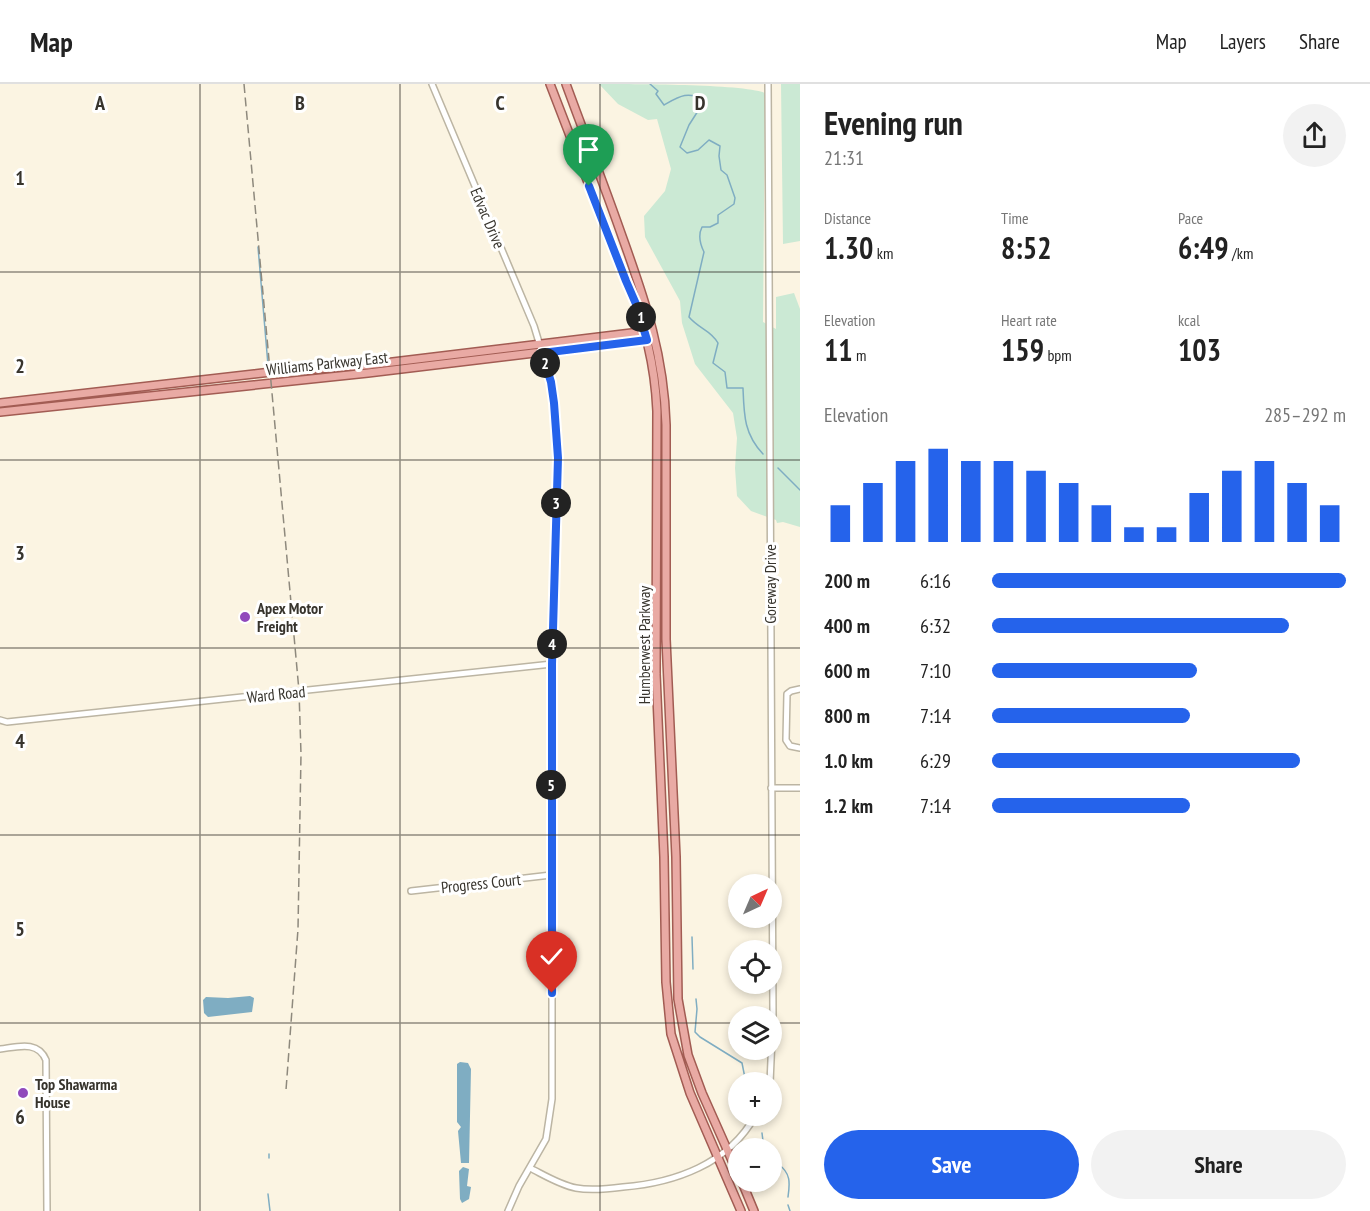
<!DOCTYPE html>
<meta charset="utf-8">
<style>
:root{--surface:#fff;--page:#f2f2f2;--text:#222;--muted:#767676;--line:#e0e0e0;--accent:#2563eb}
body{margin:0;font-family:"PT Sans Narrow",sans-serif;background:var(--page);color:var(--text);height:100vh;display:flex;flex-direction:column;font-size:22px;white-space:nowrap}
*{box-sizing:border-box;margin:0}
p{font-size:20px;color:var(--muted)}
.icon{flex:none;width:33px;height:33px;fill:none;stroke:currentColor;stroke-width:2;stroke-linecap:round;stroke-linejoin:round}
.map{position:relative;flex:1;overflow:hidden}
.side{display:flex;flex-direction:column;background:var(--surface);width:570px}
.side>*{flex:none}
.needle{width:39px;rotate:44deg}
.buttons{position:absolute;left:728px;top:790px;display:grid;gap:12px}
.buttons a{display:grid;place-items:center;width:54px;height:54px;border-radius:50%;background:var(--surface);box-shadow:0 3px 9px #0003;font-size:30px}
.pin{position:absolute;display:grid;place-items:center;width:51px;height:51px;color:#fff;margin:-62px -26px;border-radius:50% 50% 50% 0;rotate:-45deg;box-shadow:0 0 6px #0007}
.pin .icon{rotate:45deg}
.km{position:absolute;width:30px;height:30px;margin:-15px;border-radius:50%;background:#222;color:#fff;font-size:16px;line-height:30px;text-align:center}
.round{display:grid;place-items:center;flex:none;width:63px;height:63px;border-radius:32px;background:var(--page)}
.summary{display:flex;align-items:center;justify-content:space-between;height:102px;padding:0 24px}
h1{font-size:33px;font-weight:800;line-height:45px}
.figures{display:grid;grid-template-columns:repeat(3,1fr);gap:9px;height:102px;padding:6px 24px}
.figures div{display:grid;align-content:center}
.figures b{font-size:30px;font-weight:800}
.figures small{font-size:16px;font-weight:400}
.figures p{font-size:16px}
.chart{height:168px;padding:12px 24px}
.chart p{display:flex;justify-content:space-between}
.chart svg{width:100%;height:108px;margin-top:6px;stroke:var(--accent);stroke-width:6}
.cta{display:flex;gap:12px;margin-top:auto;padding:12px 24px}
.cta a{flex:1;height:69px;border-radius:36px;background:var(--accent);color:#fff;font-size:24px;font-weight:800;line-height:69px;text-align:center}
.cta a+a{background:var(--page);color:var(--text)}
ul{padding:0 24px;list-style:none;font-size:20px}
li{display:grid;grid-template-columns:96px 72px 1fr;align-items:center;height:45px}
li i{height:15px;border-radius:8px;background:var(--accent)}
header{display:flex;align-items:center;gap:36px;box-sizing:border-box;height:84px;padding:0 30px;background:var(--surface);border-bottom:2px solid var(--line)}
header strong{font-size:28px}
nav{display:flex;gap:33px;margin-inline-start:auto;font-size:21px}
main{display:flex;flex:1;min-height:0}
.map>svg:first-child{display:block}
.green{fill:#cbe9d4}
.water{fill:#7fadc2}
.lines{fill:none;stroke-linecap:round;stroke-linejoin:round}
.stream{stroke:#7fadc2;stroke-width:1.5}
.minor-casing{stroke:#bcb5a3;stroke-width:8}
.major-casing{stroke:#a25c53;stroke-width:10}
.minor{stroke:#fff;stroke-width:5}
.major{stroke:#e9aaa4;stroke-width:7}
.rail{stroke:#8e897d;stroke-width:1.5;stroke-dasharray:9 4.5;stroke-linecap:butt}
.route-casing{stroke:#fff;stroke-width:12}
.route{stroke:#2563eb;stroke-width:8}
.grid{fill:none;stroke:#37342d;stroke-width:1.5;stroke-opacity:0.55}
.poi-dot{fill:#9049bc;stroke:#fff;stroke-width:2}
.labels{text-anchor:middle;stroke-width:6;stroke-linejoin:round;paint-order:stroke}
.street-label{font-size:16px;fill:#37342d;stroke:#fff}
.poi-label{font-size:16px;font-weight:bold;fill:#37342d;stroke:#fff;text-anchor:start}
.grid-label{font-size:20px;text-anchor:middle;font-weight:bold;fill:#37342d;stroke:#fff;stroke-width:6;stroke-linejoin:round;paint-order:stroke}
</style>
<header>
<strong>Map</strong>
<nav><a>Map</a><a>Layers</a><a>Share</a></nav>
</header>
<main>
<div class="map">
<svg width="800" height="1127" viewBox="0 0 800 1127">
<rect width="100%" height="100%" fill="#fbf4e2"/>
<!-- green -->
<path class="green" d="M 599,0 C 631,0 745,0 765,9 L 763,238 L 776,245 L 776,213 L 794,209 L 800,225 L 800,443 L 783,438 L 777,439 L 776,436 L 751,427 L 737,412 L 735,384 L 737,354 L 733,329 L 695,280 L 682,239 L 680,217 L 645,153 L 644,132 L 665,107 L 671,85 L 657,35 L 648,36 L 618,20 Z
M 781,0 L 800,0 L 800,157 L 783,160 Z"/>
<!-- water -->
<path class="water" d="M 250,912 L 254,914 L 252,928 L 208,933 L 204,929 L 203,916 L 206,913 L 228,914 Z
M 460,978 L 468,979 L 471,985 L 469,1079 L 461,1079 L 458,1047 L 461,1043 L 457,1038 L 457,980 Z
M 463,1083 L 469,1085 L 467,1102 L 471,1103 L 469,1115 L 462,1119 L 460,1115 L 459,1087 Z"/>
<g class="lines">
<!-- stream -->
<path class="stream" d="M 650,0 L 658,7 L 656,10 L 664,21 C 680,12 687,7 705,16 L 689,41 L 680,63 L 687,69 L 698,66 L 709,56 L 720,62 L 719,72 L 721,86 L 727,91 L 735,114 L 734,120 L 718,131 L 718,139 L 710,143 L 702,143 C 698,151 700,160 704,168 L 689,233 C 699,245 711,246 718,259 L 713,279 L 725,288 L 727,304 L 743,304 C 744,331 744,350 763,370
M 258,163 L 268,281
M 778,384 L 800,406
M 692,853 L 693,885
M 696,915 L 697,925 L 695,948 L 700,953 L 742,979 L 746,999
M 762,1049 L 764,1065
M 269,1074 L 269,1070
M 778,1080 C 791,1089 790,1099 788,1113
M 268,1110 L 270,1127
M 788,1121 L 790,1127"/>
<defs>
<path id="minor" d="M 432,0 L 534,242 L 551,298 L 557,341 L 558,374 L 552,580 L 552,1015 L 546,1055 L 519,1102 L 508,1127
M 768,0 L 773,931 L 770,999
M 800,605 L 791,607 L 787,610 L 786,656 L 790,662 L 800,664
M 0,636 L 7,638 L 552,580
M 771,704 L 800,704
M 411,807 L 551,791
M 0,965 C 17,963 38,956 46,976 L 47,1127
M 530,1084 C 544,1091 560,1101 576,1104 C 591,1107 608,1105 623,1103 C 674,1099 729,1080 755,1032"/>
<path id="major" d="M 550,0 L 626,197 C 645,239 655,281 657,327 L 656,590 L 664,773 L 666,898 L 671,950 L 690,1009 L 741,1127
M 566,0 C 585,52 605,103 623,155 C 646,219 664,272 666,341 L 666,555 L 676,773 L 678,915 L 688,971 L 702,1009 L 738,1090
M 0,319 L 271,288 L 368,281 L 648,247
M 0,328 L 368,289 L 650,255
M 742,1098 L 754,1127"/>
</defs>
<!-- minor casing -->
<use href="#minor" class="minor-casing"/>
<!-- major casing -->
<use href="#major" class="major-casing"/>
<!-- minor -->
<use href="#minor" class="minor"/>
<!-- major -->
<use href="#major" class="major"/>
<!-- rail -->
<path class="rail" d="M 244,0 L 299,607 L 301,670 L 298,845 L 286,1006"/>
</g>
<g class="lines">
<defs>
<path id="route" d="M 552,909 L 552,580 L 558,374 L 554,319 L 551,298 L 542,269 L 647,256 L 636,220 L 626,197 L 589,102"/>
</defs>
<!-- route casing -->
<use href="#route" class="route-casing"/>
<!-- route -->
<use href="#route" class="route"/>
</g>
<!-- grid -->
<path class="grid" d="M 200,0 L 200,1127M 400,0 L 400,1127M 600,0 L 600,1127M 0,188 L 800,188M 0,376 L 800,376M 0,564 L 800,564M 0,751 L 800,751M 0,939 L 738,939M 771,939 L 800,939"/>
<!-- markers -->
<g class="poi-dot">
<circle cx="245" cy="533" r="6"/>
<circle cx="23" cy="1009" r="6"/>
</g>
<g class="labels">
<!-- street labels -->
<g class="street-label">
<text transform="translate(488 134) rotate(67)" y="6">Edvac Drive</text>
<text transform="translate(327 279) rotate(-6)" y="6">Williams Parkway East</text>
<text transform="translate(770 500) rotate(-90)" y="6">Goreway Drive</text>
<text transform="translate(644 561) rotate(-90)" y="6">Humberwest Parkway</text>
<text transform="translate(276 610) rotate(-6)" y="6">Ward Road</text>
<text transform="translate(481 799) rotate(-6)" y="6">Progress Court</text>
</g>
<!-- poi labels -->
<g class="poi-label">
<text x="257" y="530">Apex Motor<tspan x="257" dy="18">Freight</tspan></text>
<text x="35" y="1006">Top Shawarma<tspan x="35" dy="18">House</tspan></text>
</g>
</g>
<g class="grid-label">
<text x="100" y="26">A</text>
<text x="300" y="26">B</text>
<text x="500" y="26">C</text>
<text x="700" y="26">D</text>
<text x="20" y="101">1</text>
<text x="20" y="289">2</text>
<text x="20" y="476">3</text>
<text x="20" y="664">4</text>
<text x="20" y="852">5</text>
<text x="20" y="1040">6</text>
</g>
</svg>
<div class="buttons">
<a><svg class="needle" viewBox="-14 -14 28 28"><path d="M0-13l5 13h-10z" fill="#e53935"/><path d="M0 13l5-13h-10z" fill="#767676"/></svg></a>
<a><svg class="icon" aria-label="locate" viewBox="0 0 24 24"><circle cx="12" cy="12" r="6"/><path d="M12 2v4M12 18v4M2 12h4M18 12h4"/></svg></a>
<a><svg class="icon" aria-label="layers" viewBox="0 0 24 24"><path d="M12 4l9 5-9 5-9-5zM3 14l9 5 9-5"/></svg></a>
<a>+</a>
<a>−</a>
</div>
<div class="pin" style="left:589px;top:102px;background:#1e9e55"><svg class="icon" aria-label="arrive" viewBox="0 0 24 24"><path d="M6 21V4h12l-3 4 3 4H6"/></svg></div>
<div class="pin" style="left:552px;top:909px;background:#d93025"><svg class="icon" aria-label="check" viewBox="0 0 24 24"><path d="M5 12l5 5 9-10"/></svg></div>
<b class="km" style="left:641px;top:233px">1</b>
<b class="km" style="left:545px;top:279px">2</b>
<b class="km" style="left:556px;top:419px">3</b>
<b class="km" style="left:552px;top:560px">4</b>
<b class="km" style="left:551px;top:701px">5</b>
</div>
<section class="side">
<div class="summary"><div><h1>Evening run</h1><p>21:31</p></div><a class="round"><svg class="icon" aria-label="share" viewBox="0 0 24 24"><path d="M12 15V3M7 8l5-5 5 5M5 13v7h14v-7"/></svg></a></div>
<div class="figures">
<div><p>Distance</p><b>1.30<small> km</small></b></div>
<div><p>Time</p><b>8:52</b></div>
<div><p>Pace</p><b>6:49<small> /km</small></b></div>
</div>
<div class="figures">
<div><p>Elevation</p><b>11<small> m</small></b></div>
<div><p>Heart rate</p><b>159<small> bpm</small></b></div>
<div><p>kcal</p><b>103</b></div>
</div>
<div class="chart"><p><span>Elevation</span>285–292 m</p>
<svg viewBox="0 0 160 44" preserveAspectRatio="none"><path d="M5 44V29M15 44V20M25 44V11M35 44V6M45 44V11M55 44V11M65 44V15M75 44V20M85 44V29M95 44V38M105 44V38M115 44V24M125 44V15M135 44V11M145 44V20M155 44V29"/></svg>
</div>
<ul>
<li><b>200 m</b>6:16<i style="width:100%"></i></li>
<li><b>400 m</b>6:32<i style="width:84%"></i></li>
<li><b>600 m</b>7:10<i style="width:58%"></i></li>
<li><b>800 m</b>7:14<i style="width:56%"></i></li>
<li><b>1.0 km</b>6:29<i style="width:87%"></i></li>
<li><b>1.2 km</b>7:14<i style="width:56%"></i></li>
</ul>
<div class="cta"><a>Save</a><a>Share</a></div>
</section>
</main>
